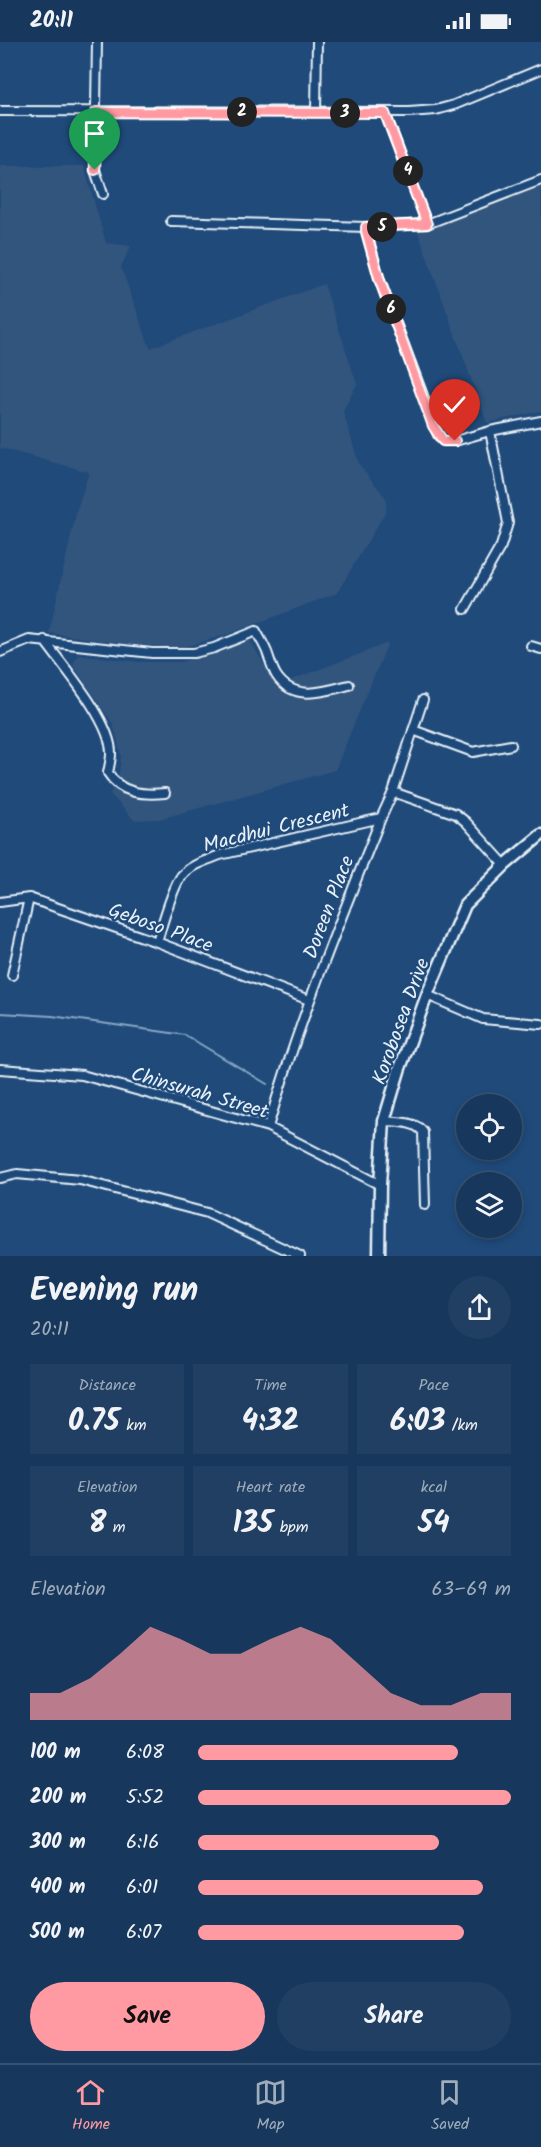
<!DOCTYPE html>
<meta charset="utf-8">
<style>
:root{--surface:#17385c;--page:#203f62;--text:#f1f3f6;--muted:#9eacbb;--line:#365272;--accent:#ff9aa2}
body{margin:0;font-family:Kalam,sans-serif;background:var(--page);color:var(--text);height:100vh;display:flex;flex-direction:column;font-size:22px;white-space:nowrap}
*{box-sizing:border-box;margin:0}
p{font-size:20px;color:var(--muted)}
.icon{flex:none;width:33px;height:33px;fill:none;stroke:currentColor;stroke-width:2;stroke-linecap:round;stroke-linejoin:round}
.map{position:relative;height:1214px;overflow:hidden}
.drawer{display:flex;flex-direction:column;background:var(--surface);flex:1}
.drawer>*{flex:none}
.fabs{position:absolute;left:456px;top:1052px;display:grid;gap:12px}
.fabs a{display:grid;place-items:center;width:66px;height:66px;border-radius:50%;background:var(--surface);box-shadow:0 3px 9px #0003,0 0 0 2px var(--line);font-size:30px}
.pin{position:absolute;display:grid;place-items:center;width:51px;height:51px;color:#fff;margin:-62px -26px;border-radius:50% 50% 50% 0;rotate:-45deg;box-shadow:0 0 6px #0007}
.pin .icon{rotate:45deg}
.km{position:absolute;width:30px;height:30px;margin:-15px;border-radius:50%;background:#222;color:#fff;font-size:16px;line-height:30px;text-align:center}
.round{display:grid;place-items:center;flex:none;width:63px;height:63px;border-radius:32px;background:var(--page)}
.headline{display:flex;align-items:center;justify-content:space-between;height:102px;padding:0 30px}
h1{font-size:33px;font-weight:700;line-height:45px}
.metrics{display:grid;grid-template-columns:repeat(3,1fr);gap:9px;height:102px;padding:6px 30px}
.metrics div{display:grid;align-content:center;border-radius:0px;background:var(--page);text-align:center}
.metrics b{font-size:30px;font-weight:700}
.metrics small{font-size:16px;font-weight:400}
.metrics p{font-size:16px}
.chart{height:168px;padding:12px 30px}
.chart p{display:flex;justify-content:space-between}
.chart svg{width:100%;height:108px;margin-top:6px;fill:var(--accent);opacity:.7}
.action{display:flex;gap:12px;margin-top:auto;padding:12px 30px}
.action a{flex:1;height:69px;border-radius:36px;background:var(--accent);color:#111;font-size:24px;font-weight:700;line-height:69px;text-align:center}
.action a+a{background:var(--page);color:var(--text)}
ul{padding:0 30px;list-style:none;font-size:20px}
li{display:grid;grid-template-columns:96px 72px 1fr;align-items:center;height:45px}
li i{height:15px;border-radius:8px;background:var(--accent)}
.status{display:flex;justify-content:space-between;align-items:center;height:42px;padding:0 30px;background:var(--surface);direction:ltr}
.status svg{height:16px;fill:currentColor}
.tabs{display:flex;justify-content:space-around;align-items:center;height:84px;border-top:2px solid var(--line);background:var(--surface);font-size:16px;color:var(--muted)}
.tabs a{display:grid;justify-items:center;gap:3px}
.tabs .current{color:var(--accent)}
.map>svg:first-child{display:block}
.built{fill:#33547d}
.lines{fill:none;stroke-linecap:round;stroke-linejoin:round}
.stream{stroke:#87a7c5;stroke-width:2}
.street-casing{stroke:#e8f1f8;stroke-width:12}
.secondary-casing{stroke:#e8f1f8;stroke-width:15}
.street{stroke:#1f4a7a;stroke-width:8}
.secondary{stroke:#1f4a7a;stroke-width:10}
.route-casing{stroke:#fff;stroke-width:12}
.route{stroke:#ff9aa2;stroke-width:8}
.labels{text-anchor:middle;stroke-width:5;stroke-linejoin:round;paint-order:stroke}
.street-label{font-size:20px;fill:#e8f1f8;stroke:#1f4a7a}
</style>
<div class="status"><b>20:11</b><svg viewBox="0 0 49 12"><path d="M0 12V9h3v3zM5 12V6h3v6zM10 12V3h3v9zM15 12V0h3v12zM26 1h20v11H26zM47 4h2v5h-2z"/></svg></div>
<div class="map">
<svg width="541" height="1214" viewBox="0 0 541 1214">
<rect width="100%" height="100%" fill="#1f4a7a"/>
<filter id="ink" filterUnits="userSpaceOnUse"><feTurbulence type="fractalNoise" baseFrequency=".0167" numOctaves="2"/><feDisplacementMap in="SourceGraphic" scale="12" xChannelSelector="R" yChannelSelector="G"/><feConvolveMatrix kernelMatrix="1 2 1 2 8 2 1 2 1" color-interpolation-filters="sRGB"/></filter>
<g filter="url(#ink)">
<!-- built -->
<path class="built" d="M 0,124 L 84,124 L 106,201 L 131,204 L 121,225 L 150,306 L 324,242 L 357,342 L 343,369 L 359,422 L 386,456 L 386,469 L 337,551 L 229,592 L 180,606 L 128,602 L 49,591 L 77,467 L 89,430 L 0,406 Z
M 541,143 L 541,369 L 487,381 L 418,190 Z
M 250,598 L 276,644 L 388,601 L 335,728 L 160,777 L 134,778 L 110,752 L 119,732 L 121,713 L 113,682 L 73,623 L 78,612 L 140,620 L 181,620 Z"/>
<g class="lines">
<!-- stream -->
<path class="stream" d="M 0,971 L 52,974 L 185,993 L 267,1042"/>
<defs>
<path id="street" d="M 97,0 L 95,128 L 103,152
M 0,69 L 409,70 L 436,68 L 454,63 L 541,27
M 316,70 L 317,0
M 385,71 L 427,182 L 541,138
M 171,179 L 366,185
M 427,182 L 366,185 L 366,189 L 380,239 L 438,393 L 443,399 L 455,399 L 490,389
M 465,567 L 501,504 L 508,481 L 490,389 L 541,379
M 44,598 C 63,624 112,680 111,712 C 111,718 109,725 108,731 C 121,752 143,753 165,751
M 531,604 L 541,607
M 0,610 L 29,598 L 152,611 L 194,611 L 214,606 L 256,589 C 260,596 264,603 267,610 C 270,618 272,626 276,633 C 293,660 323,650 349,643
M 413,688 L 473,710 L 511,703
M 393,750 L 456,772 L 466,780 L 505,823
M 0,860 L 29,856 L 157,900 L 309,958
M 157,900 C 162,883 172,846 182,833 C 192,822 208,818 220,813 L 381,776
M 12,933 L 29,856
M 427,953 L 483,977 L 541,982
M 0,1027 L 82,1033 L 268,1085 L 380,1143
M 384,1079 C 396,1080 415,1079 423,1090 L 425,1163
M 268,1085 C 299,979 340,878 381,776 L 393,750 L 423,658
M 0,1136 L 17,1132 L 80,1138 L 207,1171 L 300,1214"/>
<path id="secondary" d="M 379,1214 L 380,1143 L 384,1079 L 399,1029 L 427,953 L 465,863 L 505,823 L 541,793"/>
</defs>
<!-- street casing -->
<use href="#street" class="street-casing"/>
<!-- secondary casing -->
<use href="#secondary" class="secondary-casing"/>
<!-- street -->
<use href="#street" class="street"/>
<!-- secondary -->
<use href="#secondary" class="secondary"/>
</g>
</g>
<g class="lines" filter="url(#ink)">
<defs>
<path id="route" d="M 95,128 L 96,70 L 385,71 L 427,182 L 366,185 L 366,189 L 380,239 L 433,384 L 443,399 L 455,399"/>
</defs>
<!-- route casing -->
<use href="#route" class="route-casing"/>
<!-- route -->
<use href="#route" class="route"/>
</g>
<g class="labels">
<!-- street labels -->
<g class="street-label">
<text transform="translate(276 785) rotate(-14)" y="7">Macdhui Crescent</text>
<text transform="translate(328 865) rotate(-69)" y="7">Doreen Place</text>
<text transform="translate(161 885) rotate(20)" y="7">Geboso Place</text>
<text transform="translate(400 979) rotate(-70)" y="7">Korobosea Drive</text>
<text transform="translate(200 1050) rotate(16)" y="7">Chinsurah Street</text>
</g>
</g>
</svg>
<div class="fabs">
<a><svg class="icon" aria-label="locate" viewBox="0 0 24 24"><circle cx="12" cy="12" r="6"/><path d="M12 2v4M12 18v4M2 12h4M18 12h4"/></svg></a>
<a><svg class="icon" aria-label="layers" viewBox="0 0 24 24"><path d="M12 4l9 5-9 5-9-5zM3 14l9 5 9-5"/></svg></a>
</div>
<div class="pin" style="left:95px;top:128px;background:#1e9e55"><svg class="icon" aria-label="arrive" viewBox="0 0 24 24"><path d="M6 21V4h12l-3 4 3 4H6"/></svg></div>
<div class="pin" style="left:455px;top:399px;background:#d93025"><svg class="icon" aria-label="check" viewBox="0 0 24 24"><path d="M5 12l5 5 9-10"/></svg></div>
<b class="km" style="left:242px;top:70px">2</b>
<b class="km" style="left:345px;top:71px">3</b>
<b class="km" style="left:408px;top:129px">4</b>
<b class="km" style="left:382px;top:185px">5</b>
<b class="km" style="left:391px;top:267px">6</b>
</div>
<section class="drawer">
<div class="headline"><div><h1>Evening run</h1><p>20:11</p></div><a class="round"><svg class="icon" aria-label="share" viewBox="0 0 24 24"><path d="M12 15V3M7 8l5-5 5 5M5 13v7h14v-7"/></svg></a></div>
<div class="metrics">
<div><p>Distance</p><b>0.75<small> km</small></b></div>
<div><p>Time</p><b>4:32</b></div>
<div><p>Pace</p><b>6:03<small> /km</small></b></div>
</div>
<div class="metrics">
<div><p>Elevation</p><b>8<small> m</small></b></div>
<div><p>Heart rate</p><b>135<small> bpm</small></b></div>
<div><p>kcal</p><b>54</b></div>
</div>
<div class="chart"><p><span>Elevation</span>63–69 m</p>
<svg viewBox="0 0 160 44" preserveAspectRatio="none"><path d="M0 44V33L10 33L20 27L30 17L40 6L50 11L60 17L70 17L80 11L90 6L100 11L110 22L120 33L130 38L140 38L150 33L160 33V44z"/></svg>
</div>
<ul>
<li><b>100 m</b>6:08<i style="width:83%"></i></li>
<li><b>200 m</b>5:52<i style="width:100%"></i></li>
<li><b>300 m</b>6:16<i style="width:77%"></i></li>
<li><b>400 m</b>6:01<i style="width:91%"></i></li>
<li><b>500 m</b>6:07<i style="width:85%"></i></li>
</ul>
<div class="action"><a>Save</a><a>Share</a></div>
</section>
<nav class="tabs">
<a class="current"><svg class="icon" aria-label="home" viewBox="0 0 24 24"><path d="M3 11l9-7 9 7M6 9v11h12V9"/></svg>Home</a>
<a><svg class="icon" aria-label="map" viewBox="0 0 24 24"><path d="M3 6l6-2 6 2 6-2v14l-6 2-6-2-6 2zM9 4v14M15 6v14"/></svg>Map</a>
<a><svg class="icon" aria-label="saved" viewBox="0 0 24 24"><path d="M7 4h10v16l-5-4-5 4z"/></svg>Saved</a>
</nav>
